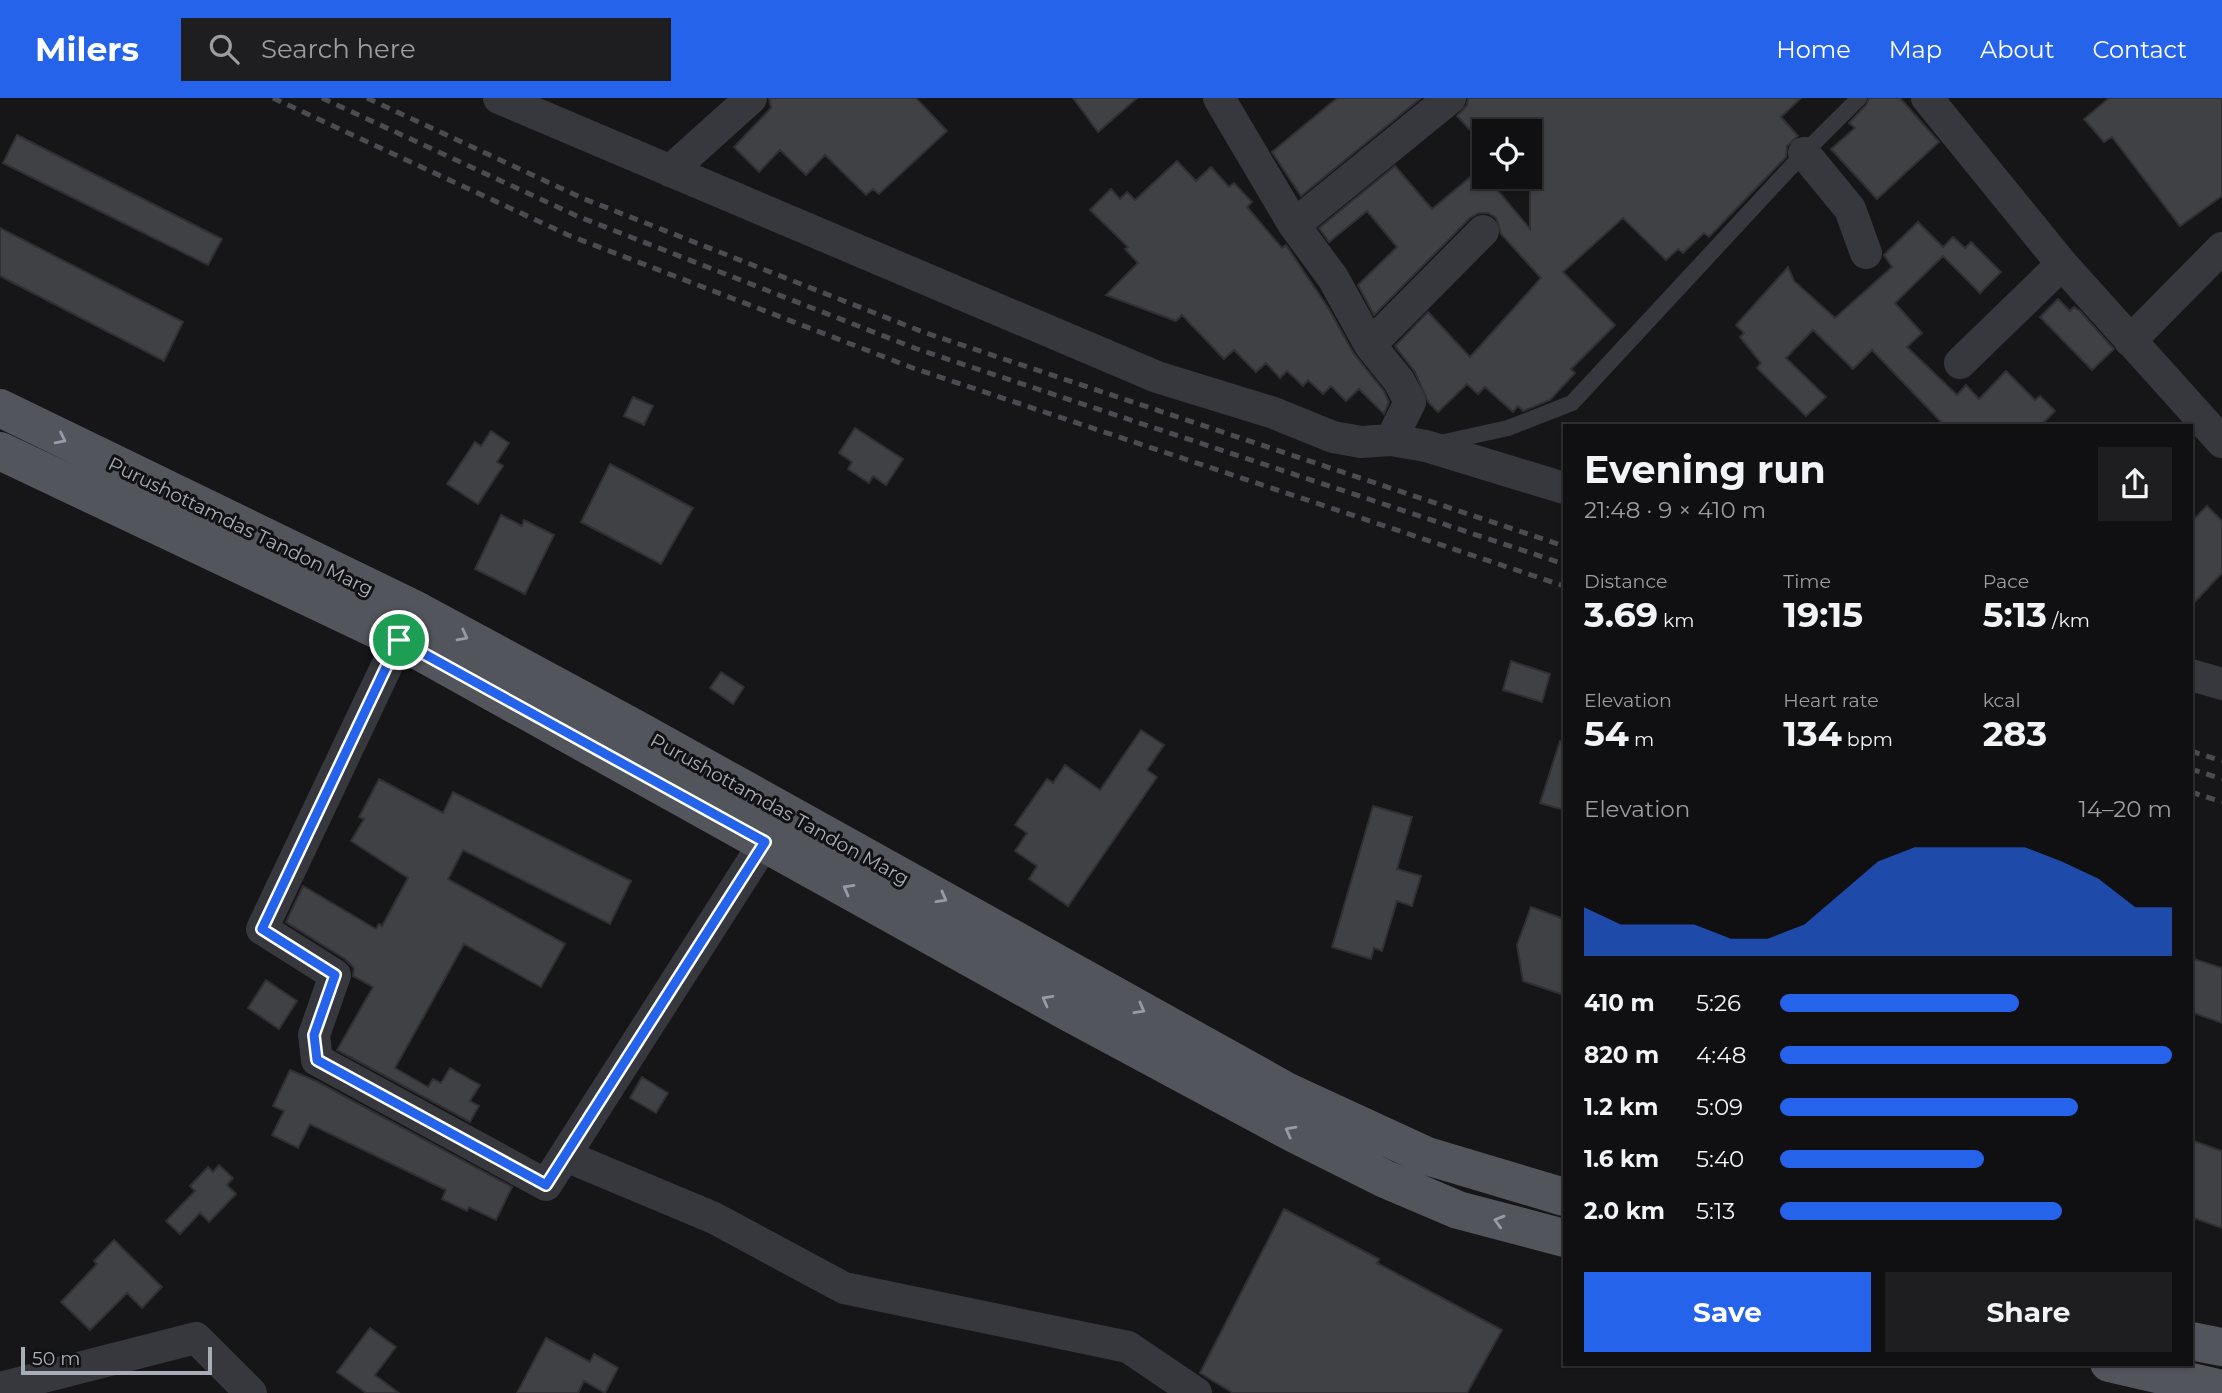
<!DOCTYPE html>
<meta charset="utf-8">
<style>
:root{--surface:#101012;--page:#1e1e20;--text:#f1f3f6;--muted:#9c9d9f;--line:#303032;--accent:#2563eb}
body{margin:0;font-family:Montserrat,sans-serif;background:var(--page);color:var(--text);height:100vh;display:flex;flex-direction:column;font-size:26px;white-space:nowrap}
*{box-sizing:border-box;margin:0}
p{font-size:23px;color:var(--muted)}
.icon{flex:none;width:38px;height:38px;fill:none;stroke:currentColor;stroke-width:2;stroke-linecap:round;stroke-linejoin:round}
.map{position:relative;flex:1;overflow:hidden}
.panel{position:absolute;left:1563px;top:326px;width:630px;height:942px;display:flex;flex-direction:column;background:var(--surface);border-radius:0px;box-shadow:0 2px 5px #0004,0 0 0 2px var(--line)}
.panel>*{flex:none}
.fabs{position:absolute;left:1472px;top:21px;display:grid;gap:14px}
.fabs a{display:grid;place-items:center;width:70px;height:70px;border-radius:0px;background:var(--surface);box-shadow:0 2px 5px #0004,0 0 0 2px var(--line);font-size:35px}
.scale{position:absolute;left:21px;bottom:18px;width:191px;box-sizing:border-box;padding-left:7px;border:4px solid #a8adb8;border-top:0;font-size:19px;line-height:24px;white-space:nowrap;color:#a8adb8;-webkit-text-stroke:5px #111113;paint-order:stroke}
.pin{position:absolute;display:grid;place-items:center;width:60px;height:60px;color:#fff;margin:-30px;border:4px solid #fff;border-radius:50%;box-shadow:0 2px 7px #0007}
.round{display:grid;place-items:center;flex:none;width:74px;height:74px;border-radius:0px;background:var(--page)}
.overview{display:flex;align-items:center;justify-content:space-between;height:119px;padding:0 21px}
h1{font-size:38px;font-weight:700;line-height:52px}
.metrics{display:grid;grid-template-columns:repeat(3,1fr);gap:10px;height:119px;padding:7px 21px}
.metrics div{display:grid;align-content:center}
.metrics b{font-size:35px;font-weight:700}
.metrics small{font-size:19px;font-weight:400}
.metrics p{font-size:19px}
.chart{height:196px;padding:14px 21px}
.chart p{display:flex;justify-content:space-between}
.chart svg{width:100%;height:126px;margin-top:7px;fill:var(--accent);opacity:.7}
.primary-button{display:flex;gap:14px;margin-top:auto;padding:14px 21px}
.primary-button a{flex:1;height:80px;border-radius:0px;background:var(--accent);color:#fff;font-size:28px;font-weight:700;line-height:80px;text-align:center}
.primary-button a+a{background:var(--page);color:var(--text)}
ul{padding:0 21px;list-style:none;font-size:23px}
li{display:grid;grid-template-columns:112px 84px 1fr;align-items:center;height:52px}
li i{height:18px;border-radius:9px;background:var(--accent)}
header{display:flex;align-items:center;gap:42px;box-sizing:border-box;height:98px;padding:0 35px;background:var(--accent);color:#fff}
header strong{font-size:33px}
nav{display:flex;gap:38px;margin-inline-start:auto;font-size:24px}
.search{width:490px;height:63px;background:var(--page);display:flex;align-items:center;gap:18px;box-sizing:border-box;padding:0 24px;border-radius:0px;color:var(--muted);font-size:26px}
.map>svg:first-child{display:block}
.building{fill:#404145;stroke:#303034;stroke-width:2}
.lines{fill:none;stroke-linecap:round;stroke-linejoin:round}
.service{stroke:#37383d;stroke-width:16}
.minor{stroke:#37383d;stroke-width:32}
.primary{stroke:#53555c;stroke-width:38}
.rail{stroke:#4a4c52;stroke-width:5;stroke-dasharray:9 7;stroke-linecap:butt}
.oneway{stroke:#979ba6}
.route-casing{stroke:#fff;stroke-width:14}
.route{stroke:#2563eb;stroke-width:9}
.labels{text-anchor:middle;stroke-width:6;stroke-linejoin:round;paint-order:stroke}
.street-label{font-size:19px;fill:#a8adb8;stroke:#111113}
</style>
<header>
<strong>Milers</strong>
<div class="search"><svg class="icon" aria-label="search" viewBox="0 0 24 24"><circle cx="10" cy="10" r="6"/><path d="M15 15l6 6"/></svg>Search here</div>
<nav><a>Home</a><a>Map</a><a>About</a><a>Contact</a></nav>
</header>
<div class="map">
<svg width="2222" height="1295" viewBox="0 0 2222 1295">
<rect width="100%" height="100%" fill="#161618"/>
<!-- building -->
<path class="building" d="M 769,0 L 916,0 L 947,33 L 879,96 L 873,91 L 866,97 L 825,57 L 806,77 L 780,52 L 759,74 L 734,49 L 771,10 Z
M 1073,0 L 1137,0 L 1098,34 Z
M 1337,0 L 1421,0 L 1301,98 L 1272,54 Z
M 1468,0 L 1801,0 L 1781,19 L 1798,38 L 1787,48 L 1786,59 L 1709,139 L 1704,135 L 1683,155 L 1678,151 L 1666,162 L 1623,120 L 1563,174 L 1615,227 L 1571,271 L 1575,275 L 1550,302 L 1523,313 L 1518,308 L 1513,314 L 1485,289 L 1478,296 L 1467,286 L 1438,314 L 1428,304 L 1415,274 L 1395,248 L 1428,214 L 1470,259 L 1541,180 L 1501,136 L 1496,120 L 1488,115 L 1479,115 L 1470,120 L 1374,217 L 1358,187 L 1397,149 L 1367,113 L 1329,144 L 1319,130 L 1395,68 L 1432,111 L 1480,71 L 1530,131 L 1530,33 L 1471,33 L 1457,18 L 1467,7 Z
M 1869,0 L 1900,0 L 1939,44 L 1877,101 L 1831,51 L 1855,30 L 1849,25 L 1866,7 Z
M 2109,0 L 2222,0 L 2222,98 L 2180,128 L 2112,39 L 2104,44 L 2084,21 Z
M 17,37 L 222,141 L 208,167 L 3,65 Z
M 1177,63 L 1196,83 L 1211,69 L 1229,89 L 1234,85 L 1252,104 L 1247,109 L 1282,150 L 1286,147 L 1329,211 L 1354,256 L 1384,293 L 1389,304 L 1384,316 L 1359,291 L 1346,303 L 1331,288 L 1323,296 L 1308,282 L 1303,288 L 1287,273 L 1280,280 L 1266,265 L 1256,274 L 1234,252 L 1224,261 L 1182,217 L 1176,223 L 1106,197 L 1138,165 L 1125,151 L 1128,149 L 1090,112 L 1111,91 L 1120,101 L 1127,94 L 1135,102 Z
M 1918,124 L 1943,149 L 1953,139 L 1965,150 L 1971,144 L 2001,174 L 1980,195 L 1943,158 L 1895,205 L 1922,235 L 1907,249 L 1957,297 L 1966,287 L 1979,301 L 2006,273 L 2035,302 L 2040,298 L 2055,313 L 2041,327 L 1944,327 L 1872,252 L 1853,271 L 1813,232 L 1786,260 L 1826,299 L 1806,318 L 1757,270 L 1761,265 L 1740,239 L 1744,235 L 1736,227 L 1788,169 L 1794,183 L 1835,220 L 1892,169 L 1884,157 Z
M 0,130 L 183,224 L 164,263 L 0,178 Z
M 2058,201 L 2070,213 L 2074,209 L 2080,213 L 2114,251 L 2092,272 L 2040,219 Z
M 633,299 L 653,308 L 644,327 L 624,318 Z
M 855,330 L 903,361 L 886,387 L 873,378 L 869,385 L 848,371 L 852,364 L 839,355 Z
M 491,333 L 509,345 L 497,364 L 503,368 L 478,406 L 447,386 L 475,344 L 481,348 Z
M 610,366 L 693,410 L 661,466 L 581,424 Z
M 2207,408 L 2222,423 L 2222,475 L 2191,508 L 2191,424 Z
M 501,417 L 522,428 L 524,422 L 554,437 L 525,496 L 475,471 Z
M 1511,563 L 1550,576 L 1542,604 L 1503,592 Z
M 721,574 L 744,589 L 733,606 L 710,590 Z
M 1141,632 L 1164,647 L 1147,672 L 1157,679 L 1068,808 L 1029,781 L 1037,768 L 1015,753 L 1027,735 L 1015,727 L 1047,681 L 1053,685 L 1065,667 L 1100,692 Z
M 1560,643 L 1564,643 L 1564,712 L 1540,705 Z
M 379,681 L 443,715 L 453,694 L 631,783 L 610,826 L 463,752 L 448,781 L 565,846 L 541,889 L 464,846 L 395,970 L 428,989 L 433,981 L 441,985 L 450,970 L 480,987 L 470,1003 L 479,1008 L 470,1024 L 337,952 L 373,889 L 353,878 L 354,870 L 345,861 L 286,824 L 303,788 L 376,831 L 379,826 L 382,828 L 408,780 L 351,743 L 364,721 L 359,719 Z
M 1373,708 L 1412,719 L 1397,771 L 1421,778 L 1412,808 L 1397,803 L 1382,853 L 1374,850 L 1371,861 L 1332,849 Z
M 1531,809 L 1564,821 L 1564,897 L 1523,883 L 1517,847 Z
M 2191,860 L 2222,870 L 2222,925 L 2191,914 Z
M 266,882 L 297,903 L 279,931 L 248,910 Z
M 290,972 L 318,984 L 512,1089 L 496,1122 L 469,1109 L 467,1113 L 442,1101 L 446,1092 L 310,1026 L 298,1050 L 272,1037 L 284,1013 L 273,1008 Z
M 642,979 L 668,995 L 656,1015 L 630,1000 Z
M 2191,1042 L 2222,1053 L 2222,1130 L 2191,1119 Z
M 219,1067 L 233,1080 L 227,1087 L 236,1096 L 209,1124 L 200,1115 L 180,1136 L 166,1123 L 195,1093 L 190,1088 L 208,1069 L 213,1074 Z
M 1284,1111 L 1379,1161 L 1377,1165 L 1502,1232 L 1467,1295 L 1233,1295 L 1200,1275 Z
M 114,1142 L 162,1189 L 142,1210 L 127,1195 L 90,1232 L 61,1204 L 97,1166 L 94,1163 Z
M 370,1230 L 396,1249 L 375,1277 L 399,1295 L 366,1295 L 337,1274 Z
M 546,1240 L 590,1264 L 594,1256 L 618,1270 L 605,1295 L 584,1283 L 578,1295 L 517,1295 Z"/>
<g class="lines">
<!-- service -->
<path class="service" d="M 1440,345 L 1508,330 L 1572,305 L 1804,55 L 1859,0"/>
<!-- minor -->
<path class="minor" d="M 499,0 L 1157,279 L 1274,315 L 1333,339 L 1361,344 L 1391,342 L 1426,348 L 1564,390
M 1219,0 L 1294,127 L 1333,180 L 1370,247 L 1399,283 L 1410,304 L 1391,342
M 1927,0 L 2062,166 L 2222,344
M 1804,55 L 1850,111 L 1866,155
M 670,73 L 751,0
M 1294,127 L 1450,0
M 2130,243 L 2222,150
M 1370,247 L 1483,133
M 1960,265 L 2062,166
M 399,542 L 262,831 L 335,877 L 314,937 L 317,962 L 546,1087 L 765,744
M 2191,577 L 2222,586
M 566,1058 L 714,1120 L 844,1190 L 1128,1249 L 1196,1295
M 0,1290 L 196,1240 L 251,1295"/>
<!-- primary -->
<path class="primary" d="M 0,310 L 412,510 L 634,630 L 1288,994 L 1427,1058 L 1564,1099
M 0,353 L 399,542 L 1068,914 L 1295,1036 L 1385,1081 L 1458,1112 L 1564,1140
M 2191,1243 L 2222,1249
M 2109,1265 L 2222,1291"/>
<!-- rail -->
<path class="rail" d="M 273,0 L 568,137 L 913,270 L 1564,488
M 322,0 L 577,118 L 917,251 L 1564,466
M 367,0 L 582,100 L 923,234 L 1564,448
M 2191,653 L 2222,663
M 2191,671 L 2222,681
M 2191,694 L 2222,704"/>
</g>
<!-- one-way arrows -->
<defs><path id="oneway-chevron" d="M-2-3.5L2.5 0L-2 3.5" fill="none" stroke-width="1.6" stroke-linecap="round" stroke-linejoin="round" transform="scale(1.75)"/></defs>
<g class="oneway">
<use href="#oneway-chevron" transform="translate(61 341) rotate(26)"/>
<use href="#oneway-chevron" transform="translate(463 538) rotate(28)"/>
<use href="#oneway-chevron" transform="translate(848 791) rotate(-151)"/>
<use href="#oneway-chevron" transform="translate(942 800) rotate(29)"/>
<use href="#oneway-chevron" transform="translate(1047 902) rotate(-151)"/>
<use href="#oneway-chevron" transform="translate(1140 911) rotate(29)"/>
<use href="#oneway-chevron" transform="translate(1290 1033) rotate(-152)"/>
<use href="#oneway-chevron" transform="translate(1499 1123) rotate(-164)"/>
</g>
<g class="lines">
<defs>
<path id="route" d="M 399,542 L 765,744 L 546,1087 L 317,962 L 314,937 L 335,877 L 262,831 Z"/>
</defs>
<!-- route casing -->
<use href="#route" class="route-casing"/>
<!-- route -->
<use href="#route" class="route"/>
</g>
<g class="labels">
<!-- street labels -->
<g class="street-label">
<text transform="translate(241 428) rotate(26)" y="7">Purushottamdas Tandon Marg</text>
<text transform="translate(780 711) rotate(29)" y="7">Purushottamdas Tandon Marg</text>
</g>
</g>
</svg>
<div class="fabs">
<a><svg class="icon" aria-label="locate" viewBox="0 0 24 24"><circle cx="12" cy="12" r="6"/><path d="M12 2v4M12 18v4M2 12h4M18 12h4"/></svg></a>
</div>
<div class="scale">50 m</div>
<div class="pin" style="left:399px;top:542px;background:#1e9e55"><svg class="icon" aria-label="arrive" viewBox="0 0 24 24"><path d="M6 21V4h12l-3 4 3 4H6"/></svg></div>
<section class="panel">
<div class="overview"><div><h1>Evening run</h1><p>21:48 · 9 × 410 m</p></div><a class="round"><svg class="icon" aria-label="share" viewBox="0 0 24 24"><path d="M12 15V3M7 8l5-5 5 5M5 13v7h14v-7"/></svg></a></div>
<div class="metrics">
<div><p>Distance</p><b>3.69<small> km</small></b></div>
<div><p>Time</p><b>19:15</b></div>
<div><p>Pace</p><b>5:13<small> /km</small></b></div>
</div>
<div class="metrics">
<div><p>Elevation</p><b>54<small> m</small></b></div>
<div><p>Heart rate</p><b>134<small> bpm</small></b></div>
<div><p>kcal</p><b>283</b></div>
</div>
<div class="chart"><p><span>Elevation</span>14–20 m</p>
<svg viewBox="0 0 160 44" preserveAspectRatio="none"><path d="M0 44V27L10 33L20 33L30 33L40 38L50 38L60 33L70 22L80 11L90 6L100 6L110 6L120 6L130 11L140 17L150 27L160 27V44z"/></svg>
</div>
<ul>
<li><b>410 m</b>5:26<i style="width:61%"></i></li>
<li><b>820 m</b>4:48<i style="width:100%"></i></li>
<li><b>1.2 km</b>5:09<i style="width:76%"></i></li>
<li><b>1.6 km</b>5:40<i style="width:52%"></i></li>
<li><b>2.0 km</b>5:13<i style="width:72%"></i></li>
</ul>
<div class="primary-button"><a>Save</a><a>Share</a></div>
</section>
</div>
